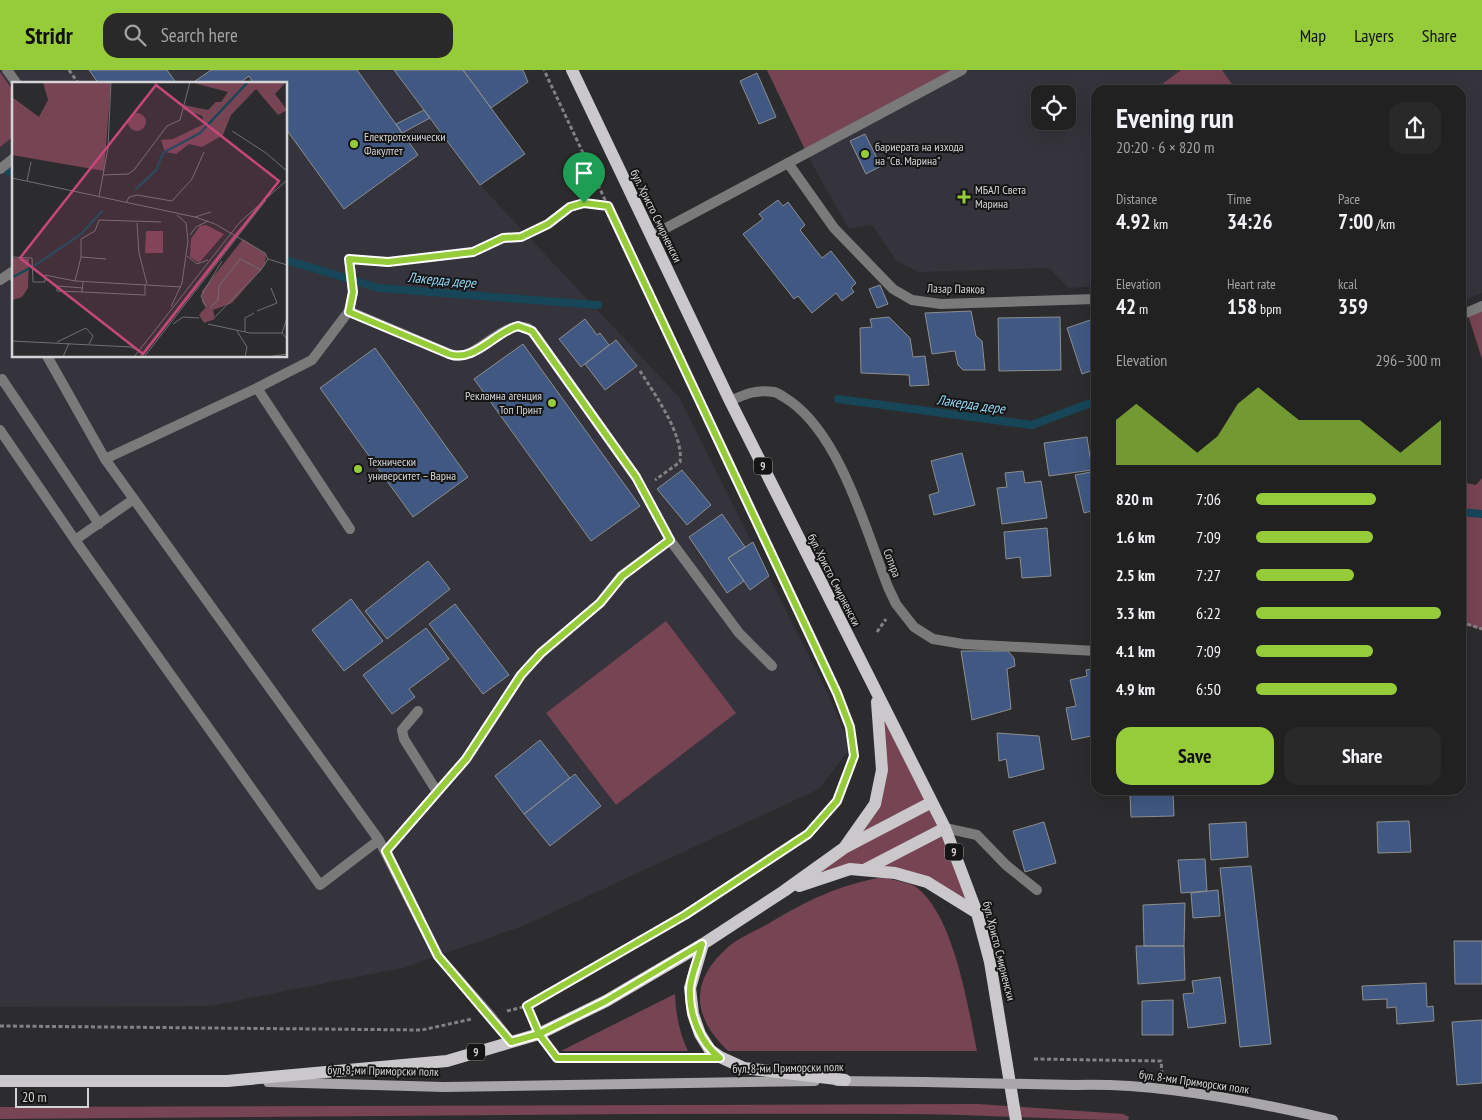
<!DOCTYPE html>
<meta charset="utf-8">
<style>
:root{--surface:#212122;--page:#29292a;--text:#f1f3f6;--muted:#a2a3a5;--line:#3e3e40;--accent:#96cc39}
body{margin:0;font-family:"PT Sans Narrow",sans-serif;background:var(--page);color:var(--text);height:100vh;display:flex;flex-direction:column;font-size:19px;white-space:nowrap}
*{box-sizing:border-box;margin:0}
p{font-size:16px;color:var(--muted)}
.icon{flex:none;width:28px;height:28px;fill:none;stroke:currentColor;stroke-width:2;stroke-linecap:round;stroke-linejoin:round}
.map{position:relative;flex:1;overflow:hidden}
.sheet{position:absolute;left:1091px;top:15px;width:375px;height:710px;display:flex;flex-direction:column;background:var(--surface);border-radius:15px;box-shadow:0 5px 20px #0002,0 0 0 1px var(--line)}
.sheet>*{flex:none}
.fabs{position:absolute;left:1031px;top:15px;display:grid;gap:10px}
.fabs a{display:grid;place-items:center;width:45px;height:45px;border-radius:10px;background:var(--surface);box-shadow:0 5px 20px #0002,0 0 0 1px var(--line);font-size:25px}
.scale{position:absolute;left:15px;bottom:12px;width:74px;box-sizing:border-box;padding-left:5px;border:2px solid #d4d4d6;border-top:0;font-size:14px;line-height:18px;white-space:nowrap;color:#d4d4d6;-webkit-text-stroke:4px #151516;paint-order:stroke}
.pin{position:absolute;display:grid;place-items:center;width:42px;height:42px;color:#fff;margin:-51px -21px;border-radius:50% 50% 50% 0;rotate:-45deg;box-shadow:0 0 5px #0007}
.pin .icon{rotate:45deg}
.round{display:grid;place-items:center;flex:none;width:52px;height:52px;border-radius:15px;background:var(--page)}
.overview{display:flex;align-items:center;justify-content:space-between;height:85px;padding:0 25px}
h1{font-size:28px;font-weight:700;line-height:38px}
.metrics{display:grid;grid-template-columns:repeat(3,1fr);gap:8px;height:85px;padding:5px 25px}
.metrics div{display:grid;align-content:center}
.metrics b{font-size:21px;font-weight:700}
.metrics small{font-size:14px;font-weight:400}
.metrics p{font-size:14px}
.chart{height:140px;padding:10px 25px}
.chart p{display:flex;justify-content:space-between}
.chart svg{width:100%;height:90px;margin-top:5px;fill:var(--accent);opacity:.7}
.cta{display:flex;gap:10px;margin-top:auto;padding:10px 25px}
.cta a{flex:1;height:58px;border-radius:15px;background:var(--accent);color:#111;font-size:20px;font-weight:700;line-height:58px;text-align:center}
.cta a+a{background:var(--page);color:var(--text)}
ul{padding:0 25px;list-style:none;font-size:16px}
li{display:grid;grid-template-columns:80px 60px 1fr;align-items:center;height:38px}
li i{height:12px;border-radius:6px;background:var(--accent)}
header{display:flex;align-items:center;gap:30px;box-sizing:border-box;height:70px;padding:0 25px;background:var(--accent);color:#111}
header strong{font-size:24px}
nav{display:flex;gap:28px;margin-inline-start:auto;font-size:18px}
.search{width:350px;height:45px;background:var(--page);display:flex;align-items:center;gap:12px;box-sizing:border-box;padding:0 18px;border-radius:15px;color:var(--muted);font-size:19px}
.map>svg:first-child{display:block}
.built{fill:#35333b;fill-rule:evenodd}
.green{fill:#774454}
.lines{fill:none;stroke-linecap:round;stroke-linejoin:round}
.stream{stroke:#164658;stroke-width:8}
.building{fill:#405882;stroke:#8c8e90}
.path{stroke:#828284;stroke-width:3;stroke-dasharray:4 2.5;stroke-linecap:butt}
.service{stroke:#7b7a7b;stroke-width:10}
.minor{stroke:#7b7a7b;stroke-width:10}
.secondary{stroke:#a8a6a8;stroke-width:10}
.primary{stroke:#cac8ca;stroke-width:12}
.secondary-bridge{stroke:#a8a6a8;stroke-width:10}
.route-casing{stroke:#fff;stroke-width:10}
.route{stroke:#96cc39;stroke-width:6}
.poi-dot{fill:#96cc39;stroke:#151516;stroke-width:2}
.labels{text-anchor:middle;stroke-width:4;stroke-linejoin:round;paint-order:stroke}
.shield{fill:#151516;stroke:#9b9b9c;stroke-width:1}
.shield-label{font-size:11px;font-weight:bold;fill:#d4d4d6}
.poi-label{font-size:12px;fill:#d4d4d6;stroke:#151516;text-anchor:start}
.street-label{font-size:12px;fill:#d4d4d6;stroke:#151516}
.water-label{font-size:14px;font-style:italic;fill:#92d9f8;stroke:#151516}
.inset-river{fill:none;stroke:#164658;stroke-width:2.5}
.inset-road{fill:none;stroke:#6f6f71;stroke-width:1}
.view{fill:#c6477a;fill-opacity:0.15;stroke:#c6477a;stroke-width:2.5}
.inset-edge{fill:none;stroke:#d4d4d6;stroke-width:2.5}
</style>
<header>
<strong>Stridr</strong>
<div class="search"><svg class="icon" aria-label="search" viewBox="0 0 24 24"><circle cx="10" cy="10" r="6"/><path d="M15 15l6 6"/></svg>Search here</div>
<nav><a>Map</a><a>Layers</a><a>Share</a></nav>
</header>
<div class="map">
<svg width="1482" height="1050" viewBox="0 0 1482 1050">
<rect width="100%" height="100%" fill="#2c2c2e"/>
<!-- built -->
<path class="built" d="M 0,0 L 394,0 L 480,115 L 679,327 L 828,624 L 851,677 L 819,719 L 523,856 L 403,898 L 210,936 L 0,937 ZM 14,14 L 286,14 L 286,286 L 14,286 Z
M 767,0 L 1181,0 L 1154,20 L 1096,20 L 1096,216 L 1069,218 L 1049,198 L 918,202 L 896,190 L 872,155 L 849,159 L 815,99 ZM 1040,24 L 1068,24 L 1068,51 L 1040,51 Z
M 1222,0 L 1482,0 L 1482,223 L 1461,231 L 1461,20 L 1236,20 Z"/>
<!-- green -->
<path class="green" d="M 767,0 L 962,0 L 807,84 Z
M 1181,0 L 1222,0 L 1236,20 L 1154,20 Z
M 0,2 L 14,22 L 14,66 L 0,77 Z
M 1482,236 L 1482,289 L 1467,242 Z
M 1482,408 L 1482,560 L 1461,553 L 1461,412 L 1476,415 Z
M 666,551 L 736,643 L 616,735 L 546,643 Z
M 877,625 L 977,843 L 927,812 L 864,800 L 784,821 C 830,788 875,762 882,701 C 884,677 878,649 877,625 Z
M 883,807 C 893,810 908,812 916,817 C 954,845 968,937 977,981 L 728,981 C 692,946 689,912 728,877 C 739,868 755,861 768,854 C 808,830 836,816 883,807 Z
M 675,924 C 676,945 679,962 688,981 L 561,981 Z
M 978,1034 L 1123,1044 L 1129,1047 L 1128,1050 C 1052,1050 977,1044 901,1044 C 601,1043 300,1047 0,1049 L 0,1037 Z"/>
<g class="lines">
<!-- stream -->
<path class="stream" d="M 0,98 L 14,103
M 286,190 L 379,218 L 598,235
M 838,329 L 1032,355 L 1096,331
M 1461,442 L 1482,444"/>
</g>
<!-- building -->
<path class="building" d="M 89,0 L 167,0 L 177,14 L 99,14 Z
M 211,0 L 357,0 L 418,85 L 344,139 L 286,59 L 286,14 L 254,14 L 249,6 L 238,14 L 191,14 Z
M 394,0 L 463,0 L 525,84 L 480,115 Z
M 463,0 L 523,0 L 528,12 L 491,38 Z
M 757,3 L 776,47 L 759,54 L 740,11 Z
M 424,40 L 430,48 L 402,63 L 396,54 Z
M 865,64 L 881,96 L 866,104 L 850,71 Z
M 778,130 L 783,136 L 788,132 L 805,155 L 800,160 L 822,188 L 831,181 L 856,213 L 851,218 L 854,222 L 842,231 L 836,223 L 812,243 L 798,226 L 794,229 L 743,164 L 763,149 L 759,144 Z
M 880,215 L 888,234 L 877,238 L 869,219 Z
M 971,241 L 976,266 L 982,271 L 985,300 L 963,300 L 958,295 L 955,281 L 932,284 L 925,243 Z
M 889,247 L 910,268 L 913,287 L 925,286 L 929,315 L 910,316 L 909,305 L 861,303 L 860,258 L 872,257 L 870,249 Z
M 1060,247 L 1061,300 L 999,301 L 998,248 Z
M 1096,248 L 1096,299 L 1082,304 L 1067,258 Z
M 585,249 L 597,265 L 600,263 L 609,275 L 581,297 L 559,269 Z
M 616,270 L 637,296 L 605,320 L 585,294 Z
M 523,274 L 640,436 L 591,471 L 474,309 Z
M 375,278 L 468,407 L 413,447 L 320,318 Z
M 1087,367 L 1092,400 L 1049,406 L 1044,373 Z
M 962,383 L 975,435 L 934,445 L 929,425 L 939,422 L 931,391 Z
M 682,400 L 711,435 L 687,455 L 657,419 Z
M 1023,401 L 1025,413 L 1041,411 L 1047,448 L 1002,454 L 997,418 L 1007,417 L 1005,403 Z
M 1096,401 L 1096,440 L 1084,443 L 1075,405 Z
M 722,444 L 745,477 L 728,488 L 744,511 L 727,523 L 689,467 Z
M 1047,458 L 1051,506 L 1022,508 L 1020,487 L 1006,489 L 1004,462 Z
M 753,472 L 769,506 L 750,520 L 728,488 Z
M 428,491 L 450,519 L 387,569 L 365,541 Z
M 351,529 L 383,571 L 344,601 L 312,560 Z
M 455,534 L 509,605 L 483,624 L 429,554 Z
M 426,558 L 449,589 L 409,619 L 415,627 L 392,644 L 363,605 Z
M 961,581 L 1008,581 L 1014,588 L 1015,596 L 1007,599 L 1011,639 L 972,650 Z
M 1096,598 L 1096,665 L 1072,670 L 1066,638 L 1076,636 L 1070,610 L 1087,606 L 1086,600 Z
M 997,663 L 1039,666 L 1044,699 L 1009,708 L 1006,689 L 999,691 Z
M 540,670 L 570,708 L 524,744 L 495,706 Z
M 575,704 L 601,736 L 550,776 L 524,744 Z
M 1280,720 L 1303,720 L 1280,722 Z
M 1173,723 L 1174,746 L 1131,747 L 1130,724 Z
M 1409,751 L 1411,782 L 1378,783 L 1377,752 Z
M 1044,752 L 1056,793 L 1025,802 L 1013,761 Z
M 1246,752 L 1248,787 L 1211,790 L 1209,754 Z
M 1205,789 L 1207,821 L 1181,823 L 1178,790 Z
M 1251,796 L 1271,974 L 1240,977 L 1220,798 Z
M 1218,820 L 1220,846 L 1193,848 L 1191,823 Z
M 1185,833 L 1184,876 L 1144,876 L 1143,835 Z
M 1454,871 L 1482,871 L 1482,914 L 1455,914 Z
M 1136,876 L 1184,876 L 1185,910 L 1138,914 Z
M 1220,907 L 1226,953 L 1188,958 L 1183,924 L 1194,923 L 1192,911 Z
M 1426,913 L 1427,937 L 1433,936 L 1434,951 L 1397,954 L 1396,937 L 1387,938 L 1387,929 L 1363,930 L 1362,916 Z
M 1173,930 L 1173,965 L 1142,965 L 1142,931 Z
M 1482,950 L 1482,1013 L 1457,1015 L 1452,952 Z"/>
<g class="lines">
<!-- path -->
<path class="path" d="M 69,0 L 79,14
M 367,191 L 388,192 L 473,182 L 503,168 L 521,167 L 548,154 L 570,137 L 584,133 L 608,135
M 640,301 C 654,323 684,365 680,392 L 655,410
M 1461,552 L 1482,559
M 877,562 L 886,549
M 527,936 L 532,947
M 507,941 L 527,936 L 546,926 L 685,845 L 809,765 L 837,731 L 854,686 L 850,657 L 837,623 L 544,0
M 0,956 L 422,960 L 472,949
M 549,978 L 557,989 L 693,988
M 1034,989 L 1161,991 L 1162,1003"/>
<!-- service -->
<path class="service" d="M 7,0 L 17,14
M 788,93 L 962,0
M 0,99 L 14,88
M 349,189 L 353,222 L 349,241
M 0,210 L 12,202 L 14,207
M 47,286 L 105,389 L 379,770 L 438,886 L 490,945 L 511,972
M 0,311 L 2,309 L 99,454
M 257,318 L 312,290 L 349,241 L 455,286 C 481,287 502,249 528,258 L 536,266 L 636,407 L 670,470 L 739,563 L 772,596
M 0,360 L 75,470
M 105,389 L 257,318 L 350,459
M 134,429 L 75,470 L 320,815 L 379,770
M 418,641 L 402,660 L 404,669 L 436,720
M 945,758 L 977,765 L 1006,795 L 1037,820
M 386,781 L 466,689 L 521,605 L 541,583 L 600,533 L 621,506 L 670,470"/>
<!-- minor -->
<path class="minor" d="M 651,166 L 788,93 L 834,158 L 893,219 L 912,230 L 941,234 L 1096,229
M 1461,245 L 1482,236
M 730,331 C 745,324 757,319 774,322 C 779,323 785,328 790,331 C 841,367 866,461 888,517 L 896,534 L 914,557 L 933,569 L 963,574 L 1096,581"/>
<!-- secondary -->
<path class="secondary" d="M 837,1011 L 924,1012
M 268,1012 L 444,1017 L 815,1011
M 1074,1015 C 1156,1012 1253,1031 1333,1050"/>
<!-- primary -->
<path class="primary" d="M 572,0 L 730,331 L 945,758 L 977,843 L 990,892 L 1016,1050
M 846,777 L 932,732
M 864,800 L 945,758
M 799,816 L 850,799 L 895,803 L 927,812 L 977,843
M 703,874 L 690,918 L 693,944 L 700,964 L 710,980 L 720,987 L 744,998 L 845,1010
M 0,1011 L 227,1011 L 447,991 L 539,964 L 606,931 L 703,874 L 784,821 L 844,778 L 875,734 L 882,700 L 877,632"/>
<!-- secondary-bridge -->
<path class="secondary-bridge" d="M 924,1012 L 1074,1015"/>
</g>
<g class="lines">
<defs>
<path id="route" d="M 584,133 L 570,137 L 548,154 L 521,167 L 503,168 L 473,182 L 388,192 L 349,189 L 353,222 L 349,242 L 449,284 C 474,293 495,262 518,256 L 532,261 L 636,407 L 670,470 L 622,506 L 600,533 L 541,583 L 521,605 L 466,689 L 386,781 L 438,886 L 511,972 L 539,964 L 557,988 L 720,988 C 700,973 689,944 690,919 C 691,904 699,888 702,874 L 606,931 L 539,964 L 527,936 L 685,845 L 808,764 L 837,731 L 854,686 L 850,657 L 837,623 L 608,136 L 584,133"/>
</defs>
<!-- route casing -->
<use href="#route" class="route-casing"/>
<!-- route -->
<use href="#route" class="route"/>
</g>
<!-- markers -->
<g class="poi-dot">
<circle cx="354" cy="74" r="5"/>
<circle cx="865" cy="84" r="5"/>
<path d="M961.5 119.5h5v5h5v5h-5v5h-5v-5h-5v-5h5z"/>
<circle cx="552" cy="333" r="5"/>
<circle cx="358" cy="399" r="5"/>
</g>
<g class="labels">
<!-- shield labels -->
<g class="shield">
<rect x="754" y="387.5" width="18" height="17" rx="4"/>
<rect x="945" y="773.5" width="18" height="17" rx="4"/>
<rect x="467" y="973.5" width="18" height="17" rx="4"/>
</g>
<g class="shield-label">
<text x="763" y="400">9</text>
<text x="954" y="786">9</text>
<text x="476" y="986">9</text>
</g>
<!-- poi labels -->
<g class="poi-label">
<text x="364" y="71">Електротехнически<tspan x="364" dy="14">Факултет</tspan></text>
<text x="875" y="81">бариерата на изхода<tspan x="875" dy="14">на "Св. Марина"</tspan></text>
<text x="975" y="124">МБАЛ Света<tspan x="975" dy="14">Марина</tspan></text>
<text x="542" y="330" text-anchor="end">Рекламна агенция<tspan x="542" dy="14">Топ Принт</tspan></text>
<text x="368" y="396">Технически<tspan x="368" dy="14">университет – Варна</tspan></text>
</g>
<!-- street labels -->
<g class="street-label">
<text transform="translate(656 146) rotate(64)" y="4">бул. Христо Смирненски</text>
<text transform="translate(956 219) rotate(1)" y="4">Лазар Паяков</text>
<text transform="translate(892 493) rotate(69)" y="4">Сотира</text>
<text transform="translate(834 510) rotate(63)" y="4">бул. Христо Смирненски</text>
<text transform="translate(999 881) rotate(76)" y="4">бул. Христо Смирненски</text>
<text transform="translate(788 998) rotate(-1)" y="4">бул. 8-ми Приморски полк</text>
<text transform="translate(383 1001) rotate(1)" y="4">бул. 8-ми Приморски полк</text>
<text transform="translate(1194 1012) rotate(8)" y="4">бул. 8-ми Приморски полк</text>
</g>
<!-- water labels -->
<g class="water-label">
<text transform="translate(442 210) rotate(5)" y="5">Лакерда дере</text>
<text transform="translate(971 334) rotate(8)" y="5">Лакерда дере</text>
</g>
</g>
<!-- overview -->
<g transform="translate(12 12)">
<rect width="275" height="275" fill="#2c2c2e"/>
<path d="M 31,0 L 99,0 L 92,89 L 0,73 L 0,15 L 27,35 L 36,18 ZM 178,0 L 274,0 L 263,12 L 275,28 L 266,33 L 244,7 L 219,33 L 211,53 L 190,65 L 177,62 L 164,72 L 153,70 L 149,58 L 161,57 L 192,42 L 190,34 L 171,27 L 172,23 L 196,28 L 204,20 L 209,20 L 216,10 ZM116 40a9 9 0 1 1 18 0a9 9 0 1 1-18 0ZM 234,140 L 129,275 L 127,275 L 219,156 ZM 194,143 L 212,152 L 187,181 L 178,175 L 179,157 L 188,144 ZM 134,149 L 151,149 L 151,171 L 133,171 ZM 231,157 L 254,172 L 253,183 L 220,221 L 201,228 L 203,237 L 192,241 L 187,233 L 194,225 L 190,220 L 190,209 ZM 0,176 L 17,177 L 16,206 L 10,215 L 1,218 Z" fill="#774454"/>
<path class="inset-river" d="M 123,108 L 144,88 L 151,71 L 188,51 L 236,0M 22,184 L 69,152 L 91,128M 1,195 L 18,186"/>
<path class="inset-road" d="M 220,49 L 254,71 L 275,89M 91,93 L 116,92 L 122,88 L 155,44 L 168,38 L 178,0M 0,96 L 183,135 L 203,142 L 253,171 L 256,177 L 249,188 L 203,235M 15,99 L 19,80M 87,115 L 96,66 L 99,0M 114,121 L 117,115 L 125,113 L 160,119 L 180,97 L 192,70M 183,135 L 199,130M 125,141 L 127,171 L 135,202M 178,153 L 184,145 L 196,139M 175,174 L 185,182 L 196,178M 0,175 L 20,176 L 21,200 L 33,200 L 33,193 L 63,199 L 169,205M 69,175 L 69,157 L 83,149 L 87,138 L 149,140M 256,177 L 275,183M 63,199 L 69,175 L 94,177M 71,200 L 70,210 L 133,213 L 133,202M 70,210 L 45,209 L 45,204 L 71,206M 159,225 L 170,201 L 176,159 L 174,141 L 165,133M 194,225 L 189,214 L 210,179M 198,226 L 206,218 L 207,204 L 228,177 L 249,188M 245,229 L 265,221 L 259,206M 161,242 L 171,235 L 187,236M 196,242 L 238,251 L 270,251 L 275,257M 225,249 L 235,265 L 233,275M 233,250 L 233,236 L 242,231M 270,251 L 275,236M 0,259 L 119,265 L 127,269M 45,260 L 74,246 L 81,254 L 77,262M 51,275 L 57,261M 122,275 L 228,140 L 275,98M 132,275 L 254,118M 255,275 L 275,272"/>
<path class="view" d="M 144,3 L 267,99 L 131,272 L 8,176 Z"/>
<rect width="275" height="275" class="inset-edge"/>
</g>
</svg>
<div class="fabs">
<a><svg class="icon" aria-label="locate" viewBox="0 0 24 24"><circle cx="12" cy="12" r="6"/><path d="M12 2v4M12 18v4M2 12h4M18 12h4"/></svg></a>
</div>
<div class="scale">20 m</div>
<div class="pin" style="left:584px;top:133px;background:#1e9e55"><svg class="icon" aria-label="arrive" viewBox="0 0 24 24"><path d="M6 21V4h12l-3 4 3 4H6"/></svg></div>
<section class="sheet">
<div class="overview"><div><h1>Evening run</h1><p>20:20 · 6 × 820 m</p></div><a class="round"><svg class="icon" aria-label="share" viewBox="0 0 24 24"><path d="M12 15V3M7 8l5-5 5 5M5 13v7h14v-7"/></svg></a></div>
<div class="metrics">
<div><p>Distance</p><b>4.92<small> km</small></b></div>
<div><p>Time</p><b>34:26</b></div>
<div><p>Pace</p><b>7:00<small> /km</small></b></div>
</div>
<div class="metrics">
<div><p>Elevation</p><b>42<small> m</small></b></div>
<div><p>Heart rate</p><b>158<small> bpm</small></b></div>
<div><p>kcal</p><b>359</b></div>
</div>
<div class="chart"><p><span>Elevation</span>296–300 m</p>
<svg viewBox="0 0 160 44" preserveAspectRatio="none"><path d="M0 44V22L10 14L20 22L30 30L40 38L50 30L60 14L70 6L80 14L90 22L100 22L110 22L120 22L130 30L140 38L150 30L160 22V44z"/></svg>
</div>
<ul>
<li><b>820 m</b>7:06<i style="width:65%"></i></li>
<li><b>1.6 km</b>7:09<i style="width:63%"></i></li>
<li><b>2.5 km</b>7:27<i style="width:53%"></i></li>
<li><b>3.3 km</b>6:22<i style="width:100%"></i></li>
<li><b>4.1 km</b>7:09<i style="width:63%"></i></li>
<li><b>4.9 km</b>6:50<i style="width:76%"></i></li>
</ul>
<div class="cta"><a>Save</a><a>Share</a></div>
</section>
</div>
